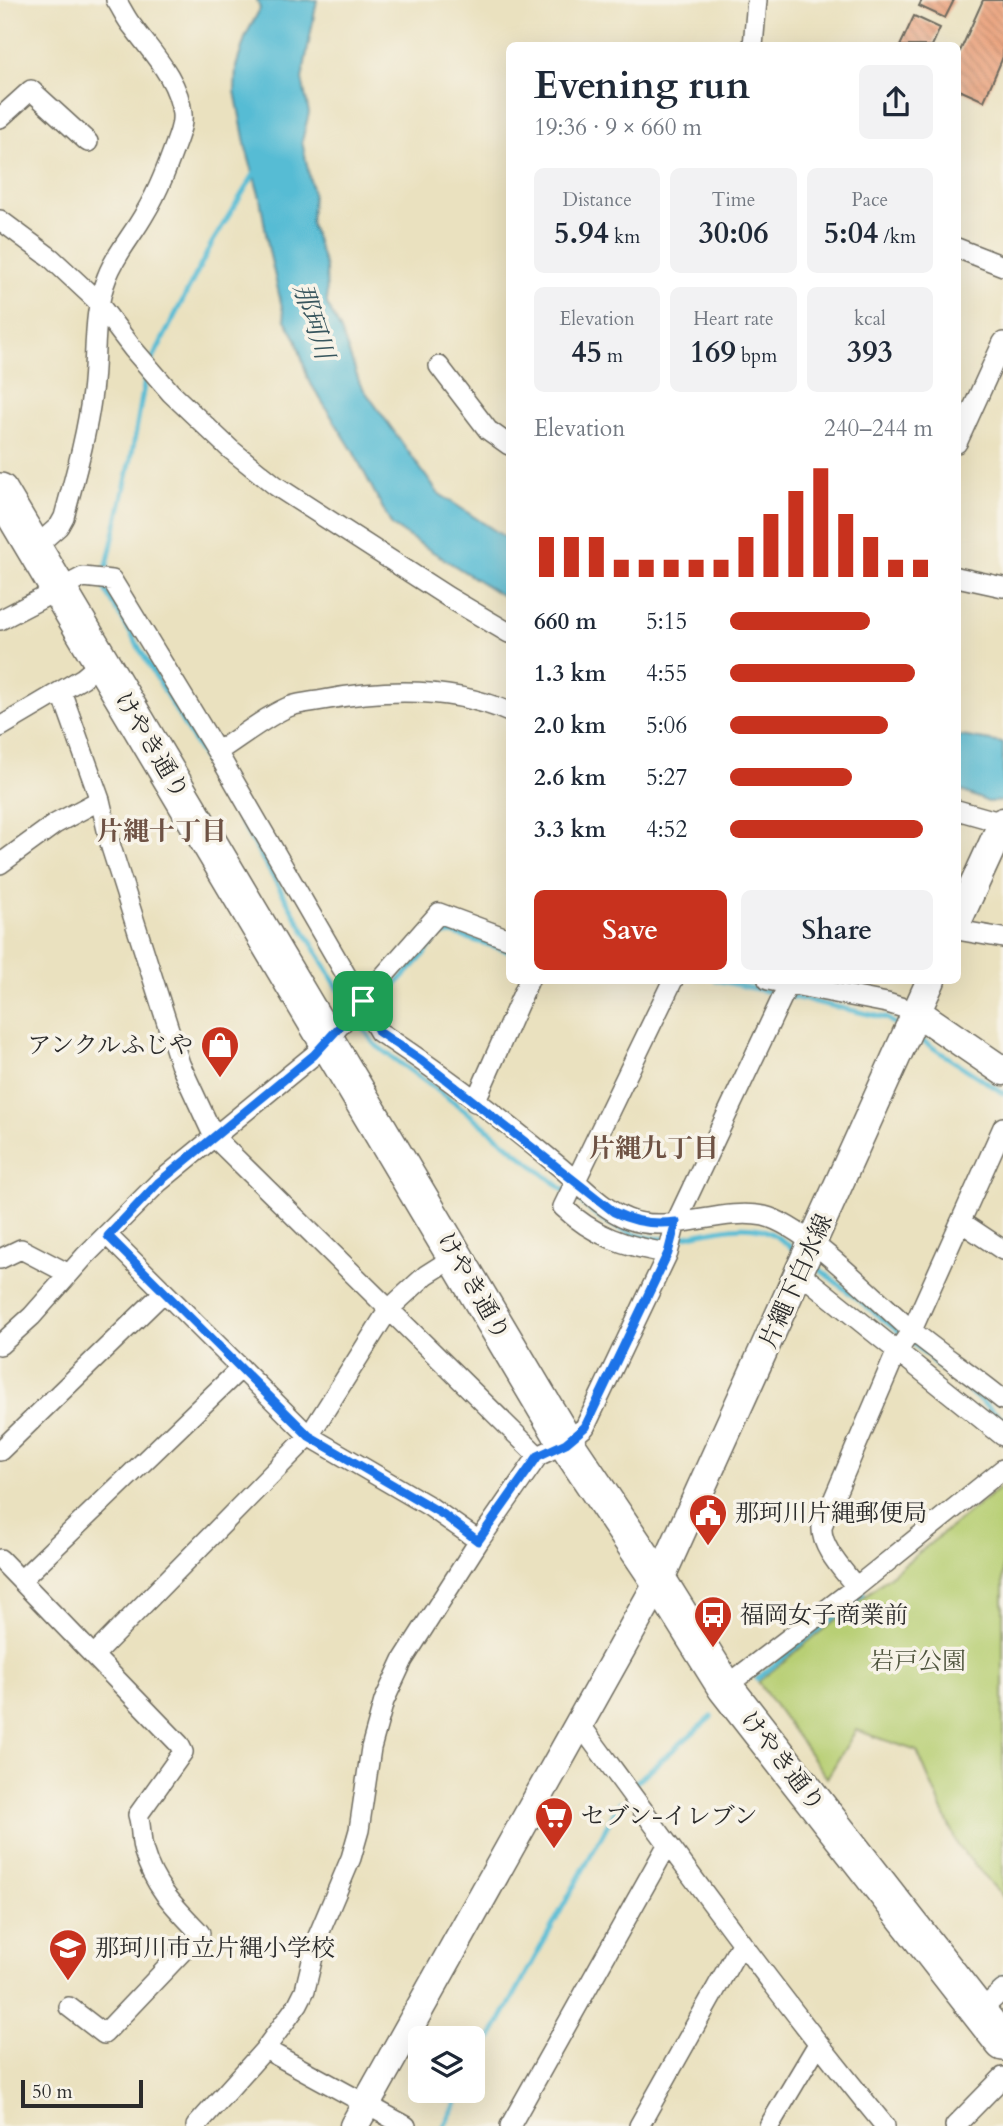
<!DOCTYPE html>
<meta charset="utf-8">
<style>
:root{--surface:#fff;--page:#f2f2f3;--text:#1f2937;--muted:#747a83;--accent:#c8321e}
body{margin:0;font-family:Cardo,"Noto Serif JP",serif;background:var(--page);color:var(--text);height:100vh;display:flex;flex-direction:column;font-size:26px;white-space:nowrap}
*{box-sizing:border-box;margin:0}
p{font-size:23px;color:var(--muted)}
.icon{flex:none;width:38px;height:38px;fill:none;stroke:currentColor;stroke-width:2;stroke-linecap:round;stroke-linejoin:round}
.map{position:relative;flex:1;overflow:hidden}
.drawer{position:absolute;left:506px;top:42px;width:455px;height:942px;display:flex;flex-direction:column;background:var(--surface);border-radius:10px;box-shadow:0 7px 28px #0002}
.drawer>*{flex:none}
.buttons{position:absolute;left:408px;top:2026px;display:grid;gap:14px}
.buttons a{display:grid;place-items:center;width:77px;height:77px;border-radius:10px;background:var(--surface);box-shadow:0 7px 28px #0002;font-size:35px}
.scale{position:absolute;left:21px;bottom:18px;width:122px;box-sizing:border-box;padding-left:7px;border:4px solid #2b2b2b;border-top:0;font-size:19px;line-height:24px;white-space:nowrap;color:#2b2b2b;-webkit-text-stroke:5px #f7f3e8;paint-order:stroke}
.pin{position:absolute;display:grid;place-items:center;width:60px;height:60px;color:#fff;margin:-30px;border-radius:14px;box-shadow:0 4px 10px #0006}
.round{display:grid;place-items:center;flex:none;width:74px;height:74px;border-radius:10px;background:var(--page)}
.overview{display:flex;align-items:center;justify-content:space-between;height:119px;padding:0 28px}
h1{font-size:38px;font-weight:600;line-height:52px}
.metrics{display:grid;grid-template-columns:repeat(3,1fr);gap:10px;height:119px;padding:7px 28px}
.metrics div{display:grid;align-content:center;border-radius:10px;background:var(--page);text-align:center}
.metrics b{font-size:30px;font-weight:600}
.metrics small{font-size:19px;font-weight:400}
.metrics p{font-size:19px}
.chart{height:196px;padding:14px 28px}
.chart p{display:flex;justify-content:space-between}
.chart svg{width:100%;height:126px;margin-top:7px;stroke:var(--accent);stroke-width:6}
.action{display:flex;gap:14px;margin-top:auto;padding:14px 28px}
.action a{flex:1;height:80px;border-radius:10px;background:var(--accent);color:#fff;font-size:28px;font-weight:600;line-height:80px;text-align:center}
.action a+a{background:var(--page);color:var(--text)}
ul{padding:0 28px;list-style:none;font-size:23px}
li{display:grid;grid-template-columns:112px 84px 1fr;align-items:center;height:52px}
li i{height:18px;border-radius:9px;background:var(--accent)}
.map>svg:first-child{display:block}
.green{fill:#b8cf74;stroke:#727d50;stroke-width:2}
.water{fill:#56bcd4;stroke:#407480;stroke-width:2}
.lines{fill:none;stroke-linecap:round;stroke-linejoin:round}
.stream{stroke:#56bcd4;stroke-width:5}
.building{fill:url(#building-back-hatch)}
.street-casing{stroke:#6e6b5f;stroke-width:22}
.secondary-casing{stroke:#6e6b5f;stroke-width:31}
.highway-casing{stroke:#6e6b5f;stroke-width:38}
.street{stroke:#fff;stroke-width:19}
.secondary{stroke:#fff;stroke-width:28}
.highway{stroke:#fff;stroke-width:35}
.route-casing{stroke:#fff;stroke-width:14}
.route{stroke:#1a73e8;stroke-width:9}
.labels{text-anchor:middle;stroke-width:7;stroke-linejoin:round;paint-order:stroke}
.street-label{font-size:24px;fill:#2b2b2b;stroke:#f7f3e8}
.poi-label{font-size:24px;fill:#2b2b2b;stroke:#f7f3e8;text-anchor:start}
.park-label{font-size:24px;fill:#4e543d;stroke:#f7f3e8}
.water-label{font-size:26px;font-style:italic;fill:#38565e;stroke:#f7f3e8}
.neighbourhood-label{font-size:26px;font-weight:bold;fill:#6e5244;stroke:#f7f3e8}
</style>
<div class="map">
<svg width="1003" height="2126" viewBox="0 0 1003 2126">
<defs>
<pattern id="building-back-hatch" width="6" height="6" patternUnits="userSpaceOnUse" patternTransform="scale(1.75)"><rect width="6" height="6" fill="#e99a72"/><path d="M-1 5l2 2M0 0l6 6M5-1l2 2" fill="none" stroke="#bd7e5e"/></pattern>
</defs>
<rect width="100%" height="100%" fill="#f7f3e8"/>
<filter id="ink" filterUnits="userSpaceOnUse"><feTurbulence type="fractalNoise" baseFrequency=".0143" numOctaves="2"/><feDisplacementMap in="SourceGraphic" scale="14" xChannelSelector="R" yChannelSelector="G"/><feConvolveMatrix kernelMatrix="1 2 1 2 8 2 1 2 1" color-interpolation-filters="sRGB"/></filter>
<filter id="wash" filterUnits="userSpaceOnUse"><feTurbulence type="fractalNoise" baseFrequency=".00686" numOctaves="4" result="noise"/><feDisplacementMap in="SourceGraphic" scale="28" xChannelSelector="R" yChannelSelector="G"/><feGaussianBlur stdDeviation="1.57" result="paint"/><feColorMatrix in="noise" values="0 0 0 0 0 0 0 0 0 0 0 0 0 0 0 0 0 1.4 0 .05"/><feComposite in="paint" operator="in"/></filter>
<g filter="url(#wash)">
<rect width="100%" height="100%" fill="#eae1bf"/>
<!-- green -->
<path class="green" d="M 1003,1485 L 1003,1897 L 958,1846 L 917,1751 L 856,1730 L 827,1778 L 758,1682 Z"/>
<!-- water -->
<path class="water" d="M 257,0 L 317,0 L 302,79 L 309,113 L 302,141 L 313,194 L 311,224 L 326,268 L 327,304 L 341,331 L 360,384 L 438,493 L 509,540 L 509,600 L 392,526 L 353,451 L 308,379 L 296,339 L 285,320 L 269,251 L 260,198 L 246,148 L 235,91 L 236,67 L 246,35 L 260,9 Z
M 961,736 L 1003,743 L 1003,801 L 988,802 L 957,789 L 957,737 Z"/>
<g class="lines">
<!-- stream -->
<path class="stream" d="M 151,362 L 212,243 L 256,171
M 105,574 L 131,459 L 146,374
M 103,583 L 103,586 L 349,1007
M 716,980 L 886,1018 L 900,1027
M 371,1011 L 421,958 L 439,935 L 452,933 L 509,951
M 355,1015 L 374,1044 L 463,1109 L 566,1192
M 915,1036 L 1003,1093
M 574,1197 C 585,1204 593,1215 604,1221 C 621,1231 649,1241 668,1238
M 678,1237 C 703,1234 735,1223 760,1229 C 774,1233 786,1243 797,1252
M 813,1264 L 928,1355 L 935,1364 L 1003,1419
M 757,1679 L 863,1593
M 635,1783 L 711,1717
M 997,1982 L 1003,1977
M 472,2073 L 620,1802
M 444,2126 L 463,2091"/>
</g>
<g id="blocks">
<!-- building -->
<path class="building" d="M 922,0 L 954,0 L 945,18 L 919,6 Z
M 983,0 L 1003,0 L 1003,57 L 984,101 L 957,89 L 957,58 Z
M 914,16 L 940,28 L 932,46 L 900,46 Z"/>
</g>
</g>
<g filter="url(#ink)">
<use href="#blocks" fill-opacity="0" stroke="#6e6b5f" stroke-width="2"/>
<g class="lines">
<defs>
<path id="street" d="M 753,46 L 757,0
M 0,118 L 31,90 L 88,142
M 0,220 L 51,258 L 95,299 L 133,349 L 171,393 L 230,449 L 276,486 L 448,597 L 509,633
M 957,248 L 1003,266
M 439,366 L 488,430 L 509,445
M 957,443 L 1003,342
M 34,548 L 59,526 L 64,517 C 75,476 87,435 92,392 C 97,353 92,314 107,277 C 116,253 133,235 145,213 C 159,190 168,165 177,140 C 180,131 183,124 182,114 C 179,80 152,53 133,27 C 126,19 122,9 116,0
M 957,577 L 1003,587
M 0,620 L 83,577 L 112,580 L 217,752 L 379,1032 C 442,1073 503,1120 561,1168 C 582,1186 602,1209 628,1219 C 669,1235 721,1207 764,1216 C 806,1226 876,1300 910,1329 C 940,1354 973,1375 1003,1400
M 61,691 L 100,800 L 111,847 L 180,1064 L 214,1137 L 538,1456
M 0,727 L 83,678 L 102,662
M 217,752 C 238,739 269,714 291,706 C 301,703 312,702 323,700 C 383,689 452,687 509,712
M 957,810 L 1003,823
M 0,864 L 55,824 L 100,800
M 957,930 L 1003,938
M 768,980 L 887,1003 L 917,1012
M 475,1102 L 529,980
M 961,1222 L 1003,1250
M 108,1236 L 309,1436 L 429,1506 L 479,1541
M 668,1253 C 627,1247 593,1236 563,1207 L 673,980
M 0,1259 L 21,1249 L 69,1274
M 800,1273 L 1003,1436
M 0,1345 L 32,1316 L 85,1256 L 158,1183 L 314,1055 L 439,913 L 509,939
M 0,1451 L 164,1292
M 0,1559 L 179,1744 L 183,1752 L 138,1815 C 142,1827 140,1840 144,1852 C 154,1887 176,1908 200,1933 L 104,2034 L 69,2007
M 21,1580 L 241,1368
M 856,1587 C 844,1571 820,1547 822,1526 L 896,1353 L 912,1330 L 1003,1127
M 94,1655 L 309,1436 L 389,1309 L 426,1275 L 456,1256
M 725,1687 L 856,1587 L 1003,1469
M 579,1723 C 679,1859 778,1996 885,2126
M 980,2011 L 1003,1990
M 265,2049 L 406,2126
M 196,2126 L 265,2049 L 298,2004 L 305,1990 L 318,1936 L 351,1858 L 359,1830 L 371,1748 L 384,1701 L 403,1660 L 479,1541 L 538,1456 L 566,1443 L 585,1427 L 668,1253 L 676,1222 L 788,985
M 510,2126 L 668,1844
M 639,2126 L 741,1944
M 769,2126 L 818,2044
M 955,2126 L 1003,2077"/>
<path id="secondary" d="M 957,922 L 1003,822
M 917,1012 L 1003,1071
M 354,2126 L 659,1581 L 931,980"/>
<path id="highway" d="M 0,491 L 566,1443 L 659,1581 L 725,1687 L 1003,2043"/>
</defs>
<!-- street casing -->
<use href="#street" class="street-casing"/>
<!-- secondary casing -->
<use href="#secondary" class="secondary-casing"/>
<!-- highway casing -->
<use href="#highway" class="highway-casing"/>
<!-- street -->
<use href="#street" class="street"/>
<!-- secondary -->
<use href="#secondary" class="secondary"/>
<!-- highway -->
<use href="#highway" class="highway"/>
</g>
</g>
<g class="lines" filter="url(#ink)">
<defs>
<path id="route" d="M 363,1001 L 379,1032 L 421,1060 L 614,1212 C 634,1222 654,1225 676,1222 L 668,1253 L 585,1427 L 566,1443 L 538,1456 L 478,1541 L 444,1515 L 309,1436 L 108,1236 L 158,1183 L 314,1055 Z"/>
</defs>
<!-- route casing -->
<use href="#route" class="route-casing"/>
<!-- route -->
<use href="#route" class="route"/>
</g>
<!-- icons -->
<defs>
<symbol id="shop-pin" viewBox="-11 -11 22 30"><path d="M0 17L-7.5 6A9.5 9.5 0 1 1 7.5 6Z" fill="#c8321e" stroke="#f7f3e8"/><path d="M-5-2.5h2.3a2.7 3.5 0 0 1 5.4 0H5L5.5 6h-11ZM-1.5-2.5h3a1.5 2.3 0 0 0-3 0Z" fill="#fff"/></symbol>
<symbol id="civic-pin" viewBox="-11 -11 22 30"><path d="M0 17L-7.5 6A9.5 9.5 0 1 1 7.5 6Z" fill="#c8321e" stroke="#f7f3e8"/><path d="M-.6-6.5H3V-4.5H.6V-3L4-1V1h2V6H-6V1h2V-1L-.6-3ZM-1.2 2.5V6h2.4V2.5Z" fill="#fff"/></symbol>
<symbol id="bus-pin" viewBox="-11 -11 22 30"><path d="M0 17L-7.5 6A9.5 9.5 0 1 1 7.5 6Z" fill="#c8321e" stroke="#f7f3e8"/><path d="M-5-6H5V4H4V6H2V4H-2V6H-4V4H-5ZM-3.5-4V0h7V-4ZM-3.5 1.2v1.5H-2V1.2ZM2 1.2v1.5H3.5V1.2Z" fill="#fff"/></symbol>
<symbol id="supermarket-pin" viewBox="-11 -11 22 30"><path d="M0 17L-7.5 6A9.5 9.5 0 1 1 7.5 6Z" fill="#c8321e" stroke="#f7f3e8"/><path d="M-6-5.5h2.5l.6 2H6L4.5 2H-2.5L-4.4-4H-6ZM-1.5 3.2a1.3 1.3 0 1 0 .1 0ZM3 3.2a1.3 1.3 0 1 0 .1 0Z" fill="#fff"/></symbol>
<symbol id="school-pin" viewBox="-11 -11 22 30"><path d="M0 17L-7.5 6A9.5 9.5 0 1 1 7.5 6Z" fill="#c8321e" stroke="#f7f3e8"/><path d="M0-5L7-2L0 1L-7-2ZM-4 1L0 2.5L4 1V4Q0 6-4 4Z" fill="#fff"/></symbol>
</defs>
<g fill-rule="evenodd">
<use href="#shop-pin" x="198" y="1023" width="44" height="60"/>
<use href="#civic-pin" x="686" y="1491" width="44" height="60"/>
<use href="#bus-pin" x="691" y="1593" width="44" height="60"/>
<use href="#supermarket-pin" x="532" y="1794" width="44" height="60"/>
<use href="#school-pin" x="46" y="1926" width="44" height="60"/>
</g>
<g class="labels">
<!-- street labels -->
<g class="street-label">
<text transform="translate(152 745) rotate(59)" y="8">けやき通り</text>
<text transform="translate(796 1281) rotate(-66)" y="8">片繩下白水線</text>
<text transform="translate(474 1286) rotate(60)" y="8">けやき通り</text>
<text transform="translate(783 1761) rotate(52)" y="8">けやき通り</text>
</g>
<!-- poi labels -->
<g class="poi-label">
<text x="193" y="1053" text-anchor="end">アンクルふじや</text>
<text x="735" y="1521">那珂川片縄郵便局</text>
<text x="740" y="1623">福岡女子商業前</text>
<text x="581" y="1824">セブン-イレブン</text>
<text x="95" y="1956">那珂川市立片縄小学校</text>
</g>
<!-- park labels -->
<g class="park-label">
<text x="918" y="1669">岩戸公園</text>
</g>
<!-- water labels -->
<g class="water-label">
<text transform="translate(314 321) rotate(72)" y="9">那珂川</text>
</g>
<!-- neighbourhood labels -->
<g class="neighbourhood-label">
<text x="162" y="840">片縄十丁目</text>
<text x="654" y="1157">片縄九丁目</text>
</g>
</g>
</svg>
<div class="buttons">
<a><svg class="icon" aria-label="layers" viewBox="0 0 24 24"><path d="M12 4l9 5-9 5-9-5zM3 14l9 5 9-5"/></svg></a>
</div>
<div class="scale">50 m</div>
<div class="pin" style="left:363px;top:1001px;background:#1e9e55"><svg class="icon" aria-label="arrive" viewBox="0 0 24 24"><path d="M6 21V4h12l-3 4 3 4H6"/></svg></div>
<section class="drawer">
<div class="overview"><div><h1>Evening run</h1><p>19:36 · 9 × 660 m</p></div><a class="round"><svg class="icon" aria-label="share" viewBox="0 0 24 24"><path d="M12 15V3M7 8l5-5 5 5M5 13v7h14v-7"/></svg></a></div>
<div class="metrics">
<div><p>Distance</p><b>5.94<small> km</small></b></div>
<div><p>Time</p><b>30:06</b></div>
<div><p>Pace</p><b>5:04<small> /km</small></b></div>
</div>
<div class="metrics">
<div><p>Elevation</p><b>45<small> m</small></b></div>
<div><p>Heart rate</p><b>169<small> bpm</small></b></div>
<div><p>kcal</p><b>393</b></div>
</div>
<div class="chart"><p><span>Elevation</span>240–244 m</p>
<svg viewBox="0 0 160 44" preserveAspectRatio="none"><path d="M5 44V30M15 44V30M25 44V30M35 44V38M45 44V38M55 44V38M65 44V38M75 44V38M85 44V30M95 44V22M105 44V14M115 44V6M125 44V22M135 44V30M145 44V38M155 44V38"/></svg>
</div>
<ul>
<li><b>660 m</b>5:15<i style="width:69%"></i></li>
<li><b>1.3 km</b>4:55<i style="width:91%"></i></li>
<li><b>2.0 km</b>5:06<i style="width:78%"></i></li>
<li><b>2.6 km</b>5:27<i style="width:60%"></i></li>
<li><b>3.3 km</b>4:52<i style="width:95%"></i></li>
</ul>
<div class="action"><a>Save</a><a>Share</a></div>
</section>
</div>
